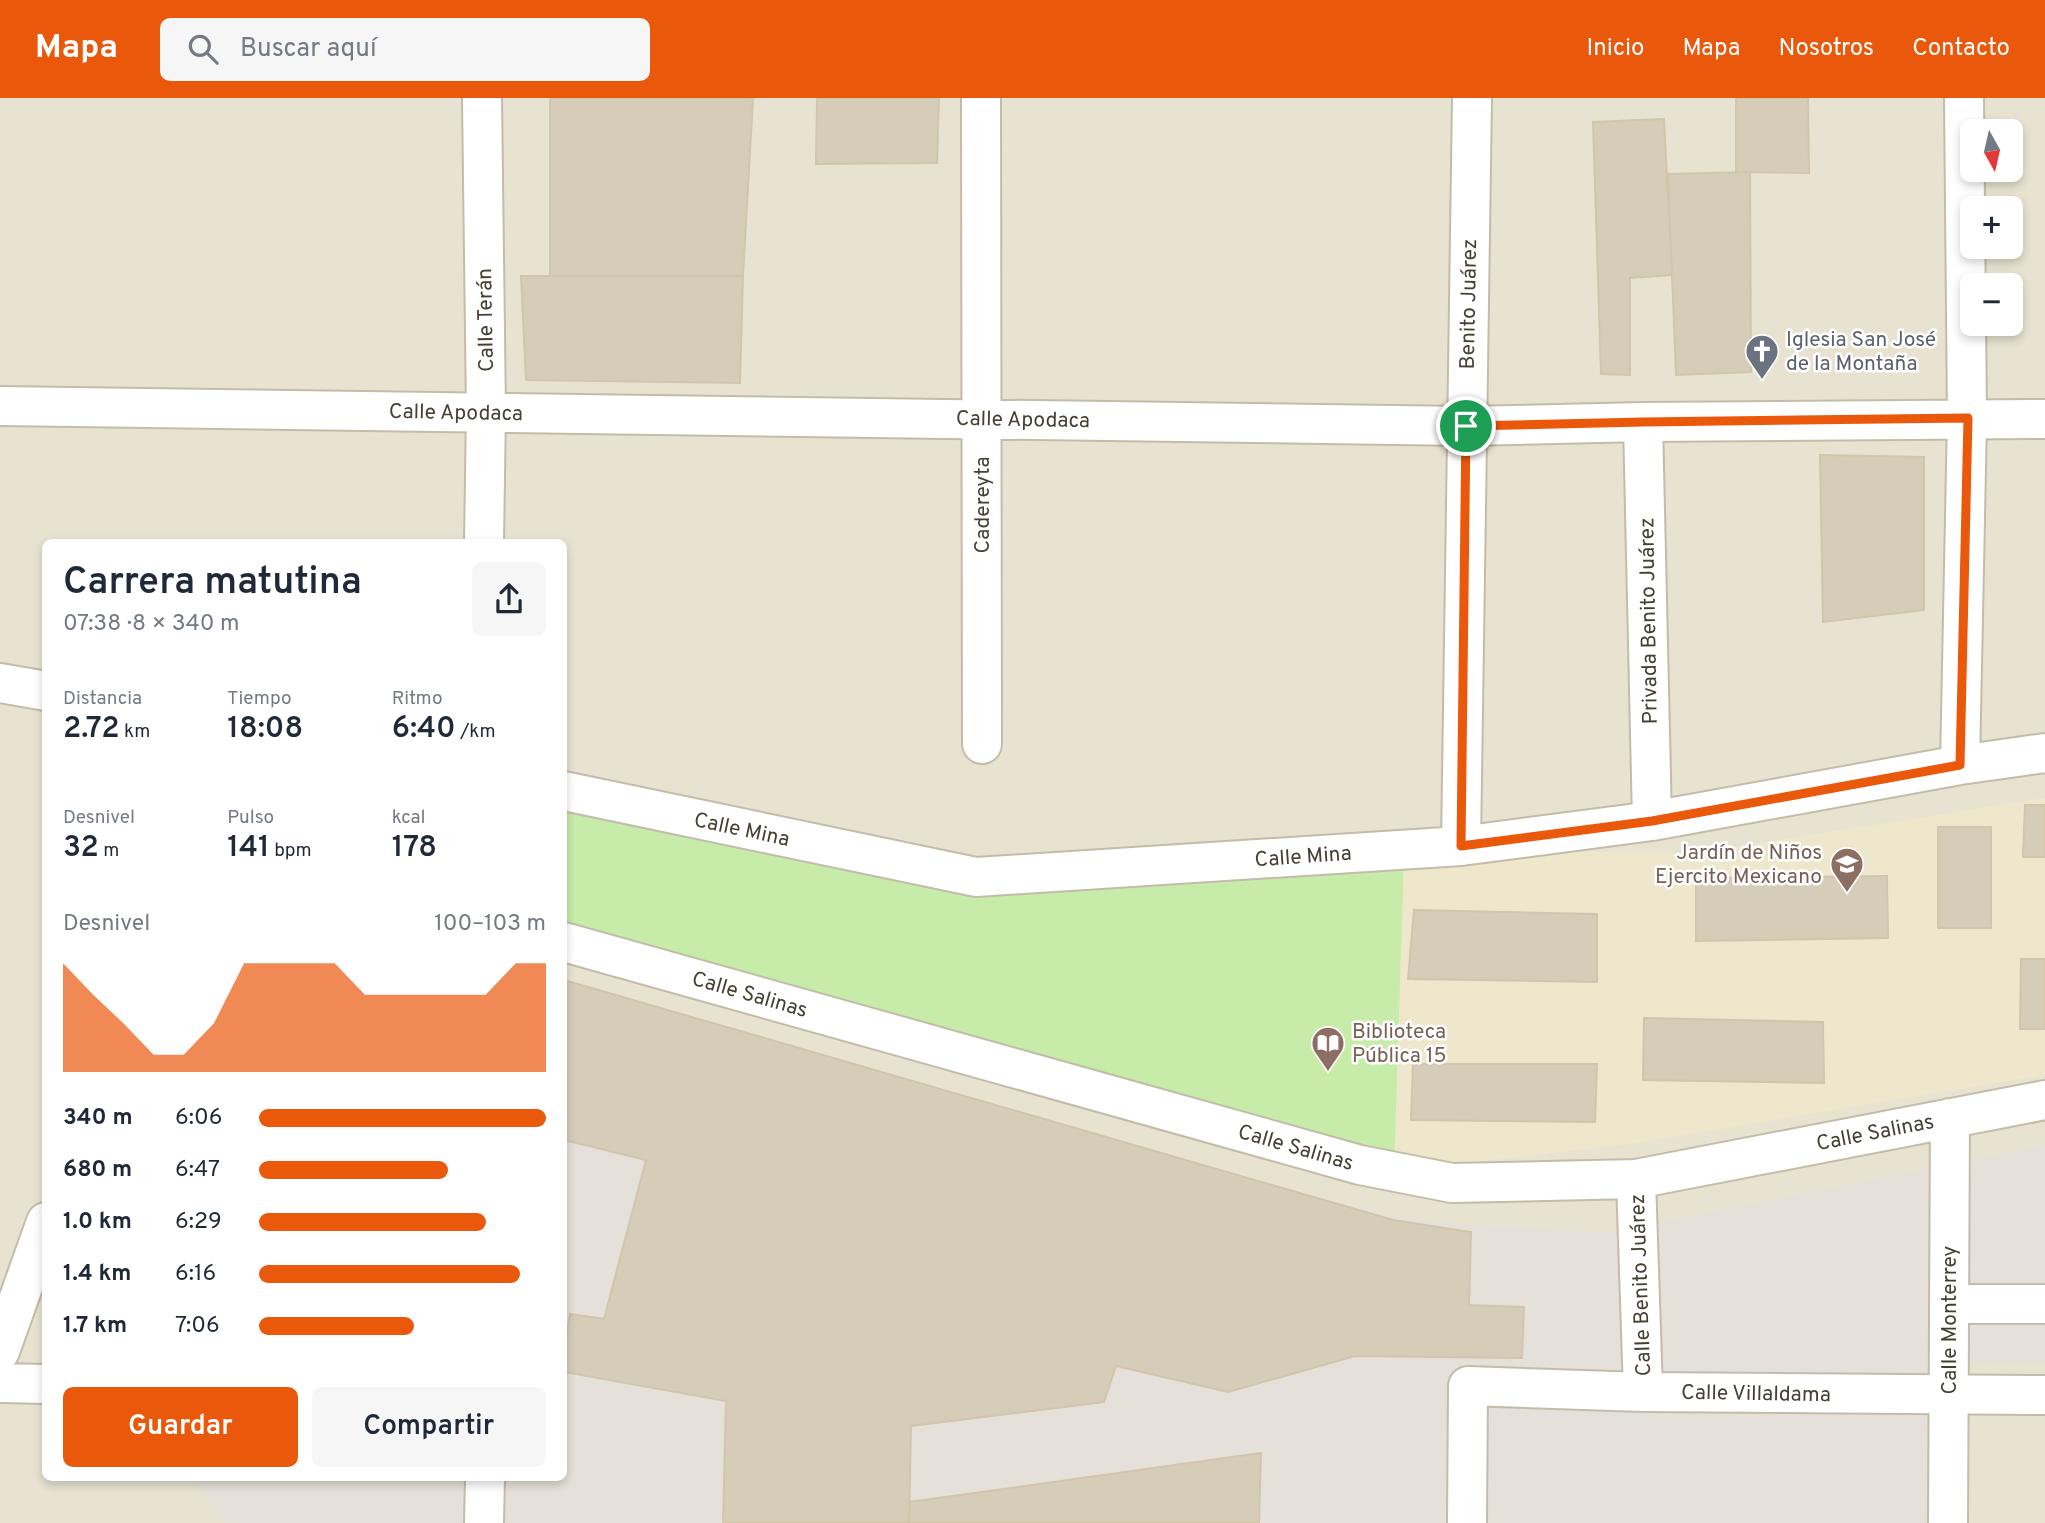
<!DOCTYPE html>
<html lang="es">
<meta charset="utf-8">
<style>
:root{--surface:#fff;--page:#f6f6f7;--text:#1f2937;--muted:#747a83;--accent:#ea580c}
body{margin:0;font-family:Overpass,sans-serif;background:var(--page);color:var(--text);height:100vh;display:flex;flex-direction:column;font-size:26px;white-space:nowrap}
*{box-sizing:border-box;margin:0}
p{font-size:23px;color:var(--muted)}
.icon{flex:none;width:38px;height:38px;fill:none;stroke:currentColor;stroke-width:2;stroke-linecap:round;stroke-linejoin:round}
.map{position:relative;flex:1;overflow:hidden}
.panel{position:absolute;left:42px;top:441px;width:525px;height:942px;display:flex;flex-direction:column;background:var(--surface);border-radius:10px;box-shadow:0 4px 10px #0003}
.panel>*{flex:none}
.needle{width:46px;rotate:172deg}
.buttons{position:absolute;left:1960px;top:21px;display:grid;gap:14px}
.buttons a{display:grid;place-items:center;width:63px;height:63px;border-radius:10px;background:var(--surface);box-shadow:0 4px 10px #0003;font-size:35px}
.pin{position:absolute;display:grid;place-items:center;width:60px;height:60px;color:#fff;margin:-30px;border:4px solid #fff;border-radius:50%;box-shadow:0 2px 7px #0007}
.round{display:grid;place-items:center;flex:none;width:74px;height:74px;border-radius:10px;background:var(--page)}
.summary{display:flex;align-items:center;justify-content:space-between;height:119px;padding:0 21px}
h1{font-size:38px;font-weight:600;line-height:52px}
.stats{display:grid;grid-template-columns:repeat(3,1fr);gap:10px;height:119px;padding:7px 21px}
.stats div{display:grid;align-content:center}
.stats b{font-size:30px;font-weight:600}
.stats small{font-size:19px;font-weight:400}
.stats p{font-size:19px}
.chart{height:196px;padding:14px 21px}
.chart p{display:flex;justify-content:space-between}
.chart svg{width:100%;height:126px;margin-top:7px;fill:var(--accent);opacity:.7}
.button{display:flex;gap:14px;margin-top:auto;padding:14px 21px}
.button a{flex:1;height:80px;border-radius:10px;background:var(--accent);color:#fff;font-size:28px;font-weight:600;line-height:80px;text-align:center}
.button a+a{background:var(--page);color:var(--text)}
ul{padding:0 21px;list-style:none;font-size:23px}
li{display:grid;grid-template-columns:112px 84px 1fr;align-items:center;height:52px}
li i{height:18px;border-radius:9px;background:var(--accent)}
header{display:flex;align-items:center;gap:42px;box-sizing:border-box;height:98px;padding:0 35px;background:var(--accent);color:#fff}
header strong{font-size:33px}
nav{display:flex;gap:38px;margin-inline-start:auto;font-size:24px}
.search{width:490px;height:63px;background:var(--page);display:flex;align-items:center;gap:18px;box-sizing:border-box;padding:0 24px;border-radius:10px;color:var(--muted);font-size:26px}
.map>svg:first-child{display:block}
.residential{fill:#e8e3d1;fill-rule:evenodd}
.industrial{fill:#e5e0d9}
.education{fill:#eee7cc}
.green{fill:#c7eba8}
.building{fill:#d5cdb8;stroke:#d1c5ab;stroke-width:2}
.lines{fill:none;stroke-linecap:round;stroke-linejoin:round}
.minor-casing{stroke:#c2bca8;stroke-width:42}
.minor{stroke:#fff;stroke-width:38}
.route-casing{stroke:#fff;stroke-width:14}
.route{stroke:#ea580c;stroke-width:9}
.labels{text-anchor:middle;stroke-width:5;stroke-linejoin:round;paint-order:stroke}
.street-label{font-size:21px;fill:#454033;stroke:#fff}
.worship-label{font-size:21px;fill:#5b616d;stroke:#fff;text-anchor:start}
.education-label{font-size:21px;fill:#785e54;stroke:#fff;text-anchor:end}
</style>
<header>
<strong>Mapa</strong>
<div class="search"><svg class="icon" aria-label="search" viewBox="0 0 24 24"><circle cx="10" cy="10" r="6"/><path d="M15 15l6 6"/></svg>Buscar aquí</div>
<nav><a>Inicio</a><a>Mapa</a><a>Nosotros</a><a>Contacto</a></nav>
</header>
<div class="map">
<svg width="2045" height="1425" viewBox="0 0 2045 1425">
<rect width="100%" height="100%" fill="#f3f0e3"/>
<!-- residential -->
<path class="residential" d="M 0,0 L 2045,0 L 2045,1425 L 0,1425 ZM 1972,33 L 2011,33 L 2011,72 L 1972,72 ZM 1972,110 L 2011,110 L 2011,149 L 1972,149 ZM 1972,187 L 2011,187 L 2011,226 L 1972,226 ZM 46,444 L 564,444 L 564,1379 L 46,1379 Z"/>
<!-- industrial -->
<path class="industrial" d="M 564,896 L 1394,1119 L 1475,1128 L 1609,1134 L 2045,1047 L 2045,1265 L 1930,1265 L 1929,1425 L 225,1425 L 192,1379 L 564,1379 Z"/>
<!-- education -->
<path class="education" d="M 2045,700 L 2045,977 L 1637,1045 L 1394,1074 L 1404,752 L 1696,755 Z"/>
<!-- green -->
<path class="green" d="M 564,693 L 976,779 L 1404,752 L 1394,1074 L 564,844 Z"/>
<!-- building -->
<path class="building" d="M 550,0 L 753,0 L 743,178 L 550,178 Z
M 817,0 L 939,0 L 937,65 L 816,66 Z
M 1736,0 L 1808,0 L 1809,75 L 1736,74 Z
M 1664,21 L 1672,177 L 1630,180 L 1630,277 L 1601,276 L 1593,24 Z
M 1750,74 L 1751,274 L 1676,277 L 1668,76 Z
M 521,178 L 743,178 L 740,285 L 526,282 Z
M 1820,357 L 1924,359 L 1924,512 L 1823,524 Z
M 2025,707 L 2045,707 L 2045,759 L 2023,759 Z
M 1938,729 L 1991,729 L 1991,830 L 1938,830 Z
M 1887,778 L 1888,840 L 1696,843 L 1696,780 Z
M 1414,812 L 1597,816 L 1597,884 L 1408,881 Z
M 2021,861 L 2045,861 L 2045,931 L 2020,931 Z
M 564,882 L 1393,1122 L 1471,1134 L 1469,1207 L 1524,1209 L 1522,1260 L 1355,1258 L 1228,1294 L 1116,1268 L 1104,1304 L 911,1328 L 909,1425 L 723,1425 L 726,1303 L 564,1274 L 564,1254 L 570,1216 L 604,1221 L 646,1062 L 564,1042 Z
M 1644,920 L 1823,924 L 1824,985 L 1643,982 Z
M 1413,966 L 1597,966 L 1595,1024 L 1411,1022 Z
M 1261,1355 L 1259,1425 L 909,1425 L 910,1404 Z"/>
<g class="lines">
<defs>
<path id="minor" d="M 482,0 L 486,314 L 484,444
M 981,0 L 982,646
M 0,308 L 1466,328 L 1643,324 L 2045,321
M 1643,324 L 1652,723
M 0,585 L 46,593
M 1960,667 L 1967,320 L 1964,0
M 564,693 L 976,779 L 1461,748 L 1652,723 L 1960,667 L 2045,655
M 1461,748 L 1472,0
M 564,844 L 1360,1067 L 1452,1085 L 1636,1081 L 2045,1002
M 1636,1081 L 1643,1294
M 1949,1206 L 2045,1206
M 0,1253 L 46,1124
M 0,1285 L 46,1286
M 484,1425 L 485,1379
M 1467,1425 L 1468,1288 L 1643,1294 L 2045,1297
M 1948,1425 L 1950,1020"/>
</defs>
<!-- minor casing -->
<use href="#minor" class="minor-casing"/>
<!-- minor -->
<use href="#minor" class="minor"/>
</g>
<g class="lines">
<defs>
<path id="route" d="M 1968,320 L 1960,667 L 1652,723 L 1461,748 L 1466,328 L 1643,324 Z"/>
</defs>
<!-- route casing -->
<use href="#route" class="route-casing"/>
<!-- route -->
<use href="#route" class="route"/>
</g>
<!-- icons -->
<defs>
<symbol id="church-pin" viewBox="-11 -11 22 30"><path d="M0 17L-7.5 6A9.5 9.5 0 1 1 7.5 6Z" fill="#6b7280" stroke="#fff"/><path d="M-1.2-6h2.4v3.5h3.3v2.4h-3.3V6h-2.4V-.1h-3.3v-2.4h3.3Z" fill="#fff"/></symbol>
<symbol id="school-pin" viewBox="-11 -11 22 30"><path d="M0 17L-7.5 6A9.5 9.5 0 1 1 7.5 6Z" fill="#8d6e63" stroke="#fff"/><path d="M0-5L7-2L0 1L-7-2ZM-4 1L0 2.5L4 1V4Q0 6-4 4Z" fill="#fff"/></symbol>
<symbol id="library-pin" viewBox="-11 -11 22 30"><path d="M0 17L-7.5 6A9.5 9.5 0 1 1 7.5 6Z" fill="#8d6e63" stroke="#fff"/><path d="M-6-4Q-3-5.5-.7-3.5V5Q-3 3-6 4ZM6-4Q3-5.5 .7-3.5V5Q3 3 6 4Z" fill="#fff"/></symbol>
</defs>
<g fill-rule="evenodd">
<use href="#church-pin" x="1743" y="234" width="38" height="52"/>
<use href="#school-pin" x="1828" y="747" width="38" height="52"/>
<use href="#library-pin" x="1309" y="926" width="38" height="52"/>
</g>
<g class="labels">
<!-- street labels -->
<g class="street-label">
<text transform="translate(1468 206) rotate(-89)" y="7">Benito Juárez</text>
<text transform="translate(485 222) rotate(-91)" y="7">Calle Terán</text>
<text transform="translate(456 314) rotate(1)" y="7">Calle Apodaca</text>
<text transform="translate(1023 321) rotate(1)" y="7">Calle Apodaca</text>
<text transform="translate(982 407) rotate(-90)" y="7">Cadereyta</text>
<text transform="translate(1648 523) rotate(-91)" y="7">Privada Benito Juárez</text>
<text transform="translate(742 731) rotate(12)" y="7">Calle Mina</text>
<text transform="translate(1303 758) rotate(-4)" y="7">Calle Mina</text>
<text transform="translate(750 896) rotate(16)" y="7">Calle Salinas</text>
<text transform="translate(1875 1034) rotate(-11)" y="7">Calle Salinas</text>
<text transform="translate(1296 1049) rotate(16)" y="7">Calle Salinas</text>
<text transform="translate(1640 1187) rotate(-92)" y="7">Calle Benito Juárez</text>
<text transform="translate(1949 1222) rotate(-90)" y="7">Calle Monterrey</text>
<text transform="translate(1756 1295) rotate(1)" y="7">Calle Villaldama</text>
</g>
<!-- worship labels -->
<g class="worship-label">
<text x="1786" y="248">Iglesia San José<tspan x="1786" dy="24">de la Montaña</tspan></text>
</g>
<!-- education labels -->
<g class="education-label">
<text x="1822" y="761">Jardín de Niños<tspan x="1822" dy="24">Ejercito Mexicano</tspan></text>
<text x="1352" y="940" text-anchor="start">Biblioteca<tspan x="1352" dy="24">Pública 15</tspan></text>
</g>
</g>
</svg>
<div class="buttons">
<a><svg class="needle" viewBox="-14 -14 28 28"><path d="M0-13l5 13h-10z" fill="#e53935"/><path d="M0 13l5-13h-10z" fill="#747a83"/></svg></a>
<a>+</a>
<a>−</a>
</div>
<div class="pin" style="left:1466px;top:328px;background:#1e9e55"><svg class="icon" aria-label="arrive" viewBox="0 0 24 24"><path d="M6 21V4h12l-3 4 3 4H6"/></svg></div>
<section class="panel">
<div class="summary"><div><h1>Carrera matutina</h1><p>07:38 · 8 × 340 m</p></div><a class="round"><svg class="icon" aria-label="share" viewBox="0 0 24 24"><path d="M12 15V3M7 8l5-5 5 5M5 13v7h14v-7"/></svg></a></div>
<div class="stats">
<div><p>Distancia</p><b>2.72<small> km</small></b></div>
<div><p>Tiempo</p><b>18:08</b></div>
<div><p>Ritmo</p><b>6:40<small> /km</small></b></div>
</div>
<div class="stats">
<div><p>Desnivel</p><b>32<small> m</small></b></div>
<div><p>Pulso</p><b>141<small> bpm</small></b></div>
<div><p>kcal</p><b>178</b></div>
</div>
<div class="chart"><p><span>Desnivel</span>100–103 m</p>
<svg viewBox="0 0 160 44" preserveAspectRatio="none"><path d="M0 44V6L10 17L20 27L30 38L40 38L50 27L60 6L70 6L80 6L90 6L100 17L110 17L120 17L130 17L140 17L150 6L160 6V44z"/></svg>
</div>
<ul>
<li><b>340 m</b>6:06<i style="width:100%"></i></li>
<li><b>680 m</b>6:47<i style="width:66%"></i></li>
<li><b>1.0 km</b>6:29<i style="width:79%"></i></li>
<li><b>1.4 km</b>6:16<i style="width:91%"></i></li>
<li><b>1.7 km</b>7:06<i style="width:54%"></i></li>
</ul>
<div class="button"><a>Guardar</a><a>Compartir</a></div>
</section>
</div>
